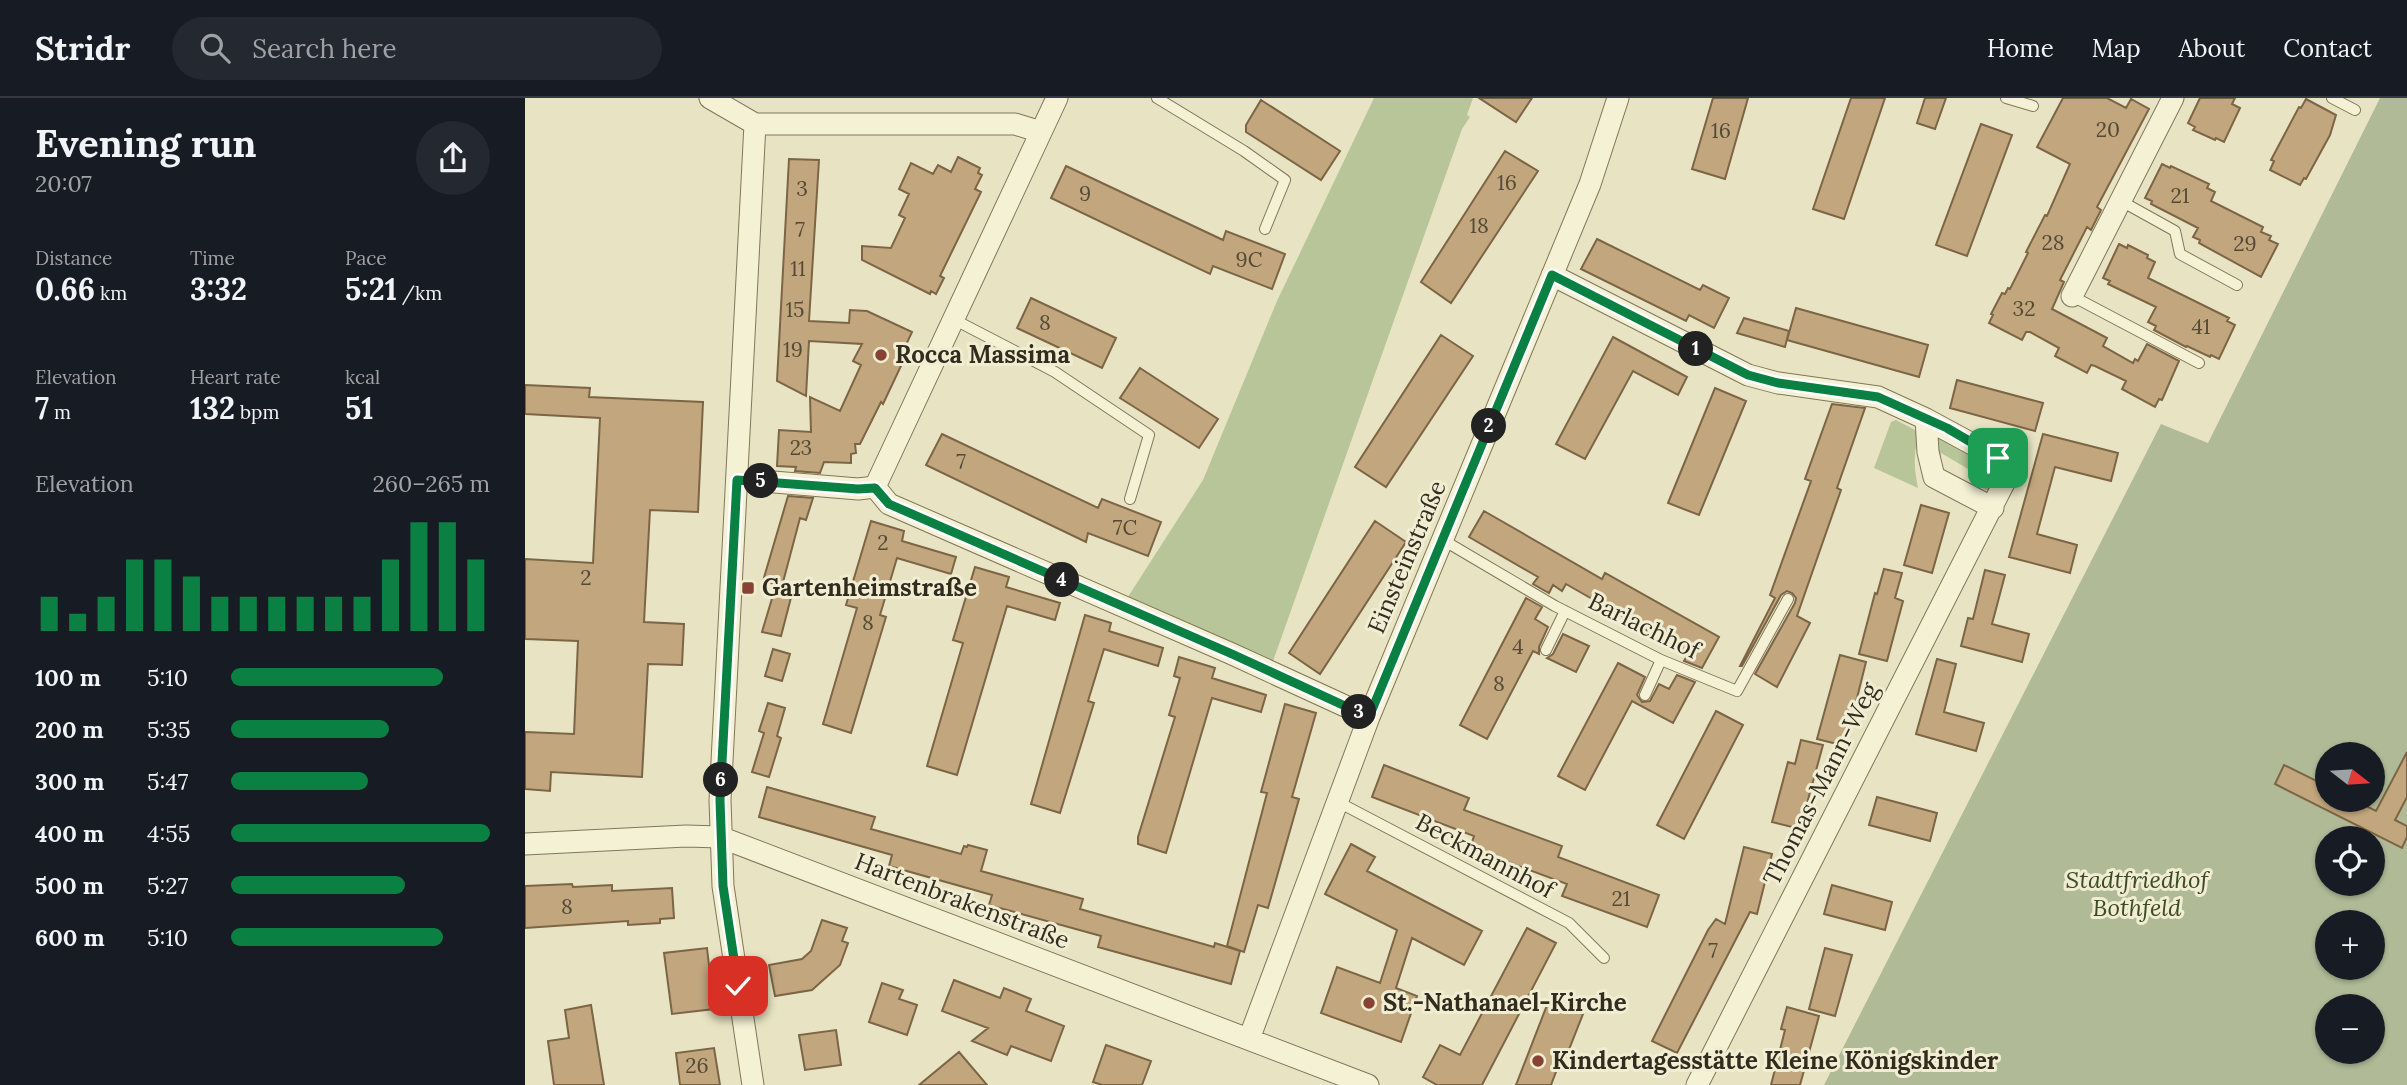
<!DOCTYPE html>
<meta charset="utf-8">
<style>
:root{--surface:#171b24;--page:#242831;--text:#f1f3f6;--muted:#9ea1a6;--line:#363941;--accent:#0b8043}
body{margin:0;font-family:Lora,serif;background:var(--page);color:var(--text);height:100vh;display:flex;flex-direction:column;font-size:26px;white-space:nowrap}
*{box-sizing:border-box;margin:0}
p{font-size:23px;color:var(--muted)}
.icon{flex:none;width:38px;height:38px;fill:none;stroke:currentColor;stroke-width:2;stroke-linecap:round;stroke-linejoin:round}
.map{position:relative;flex:1;overflow:hidden}
.details{display:flex;flex-direction:column;background:var(--surface);width:525px}
.details>*{flex:none}
.needle{width:46px;rotate:107deg}
.fabs{position:absolute;left:1790px;top:644px;display:grid;gap:14px}
.fabs a{display:grid;place-items:center;width:70px;height:70px;border-radius:50%;background:var(--surface);box-shadow:0 2px 5px #0004;font-size:35px}
.pin{position:absolute;display:grid;place-items:center;width:60px;height:60px;color:#fff;margin:-30px;border-radius:14px;box-shadow:0 4px 10px #0006}
.km{position:absolute;width:35px;height:35px;margin:-18px;border-radius:50%;background:#222;color:#fff;font-size:19px;line-height:35px;text-align:center}
.round{display:grid;place-items:center;flex:none;width:74px;height:74px;border-radius:37px;background:var(--page)}
.headline{display:flex;align-items:center;justify-content:space-between;height:119px;padding:0 35px}
h1{font-size:38px;font-weight:800;line-height:52px}
.figures{display:grid;grid-template-columns:repeat(3,1fr);gap:10px;height:119px;padding:7px 35px}
.figures div{display:grid;align-content:center}
.figures b{font-size:30px;font-weight:800}
.figures small{font-size:19px;font-weight:400}
.figures p{font-size:19px}
.chart{height:196px;padding:14px 35px}
.chart p{display:flex;justify-content:space-between}
.chart svg{width:100%;height:126px;margin-top:7px;stroke:var(--accent);stroke-width:6}
ul{padding:0 35px;list-style:none;font-size:23px}
li{display:grid;grid-template-columns:112px 84px 1fr;align-items:center;height:52px}
li i{height:18px;border-radius:9px;background:var(--accent)}
header{display:flex;align-items:center;gap:42px;box-sizing:border-box;height:98px;padding:0 35px;background:var(--surface);border-bottom:2px solid var(--line)}
header strong{font-size:33px}
nav{display:flex;gap:38px;margin-inline-start:auto;font-size:24px}
.search{width:490px;height:63px;background:var(--page);display:flex;align-items:center;gap:18px;box-sizing:border-box;padding:0 24px;border-radius:38px;color:var(--muted);font-size:26px}
main{display:flex;flex:1;min-height:0}
.map>svg:first-child{display:block}
.green{fill:#b7c599}
.cemetery{fill:#b0ba97;fill-rule:evenodd}
.building{fill:#c2a77e;stroke:#7c6545;stroke-width:2}
.lines{fill:none;stroke-linecap:round;stroke-linejoin:round}
.service-casing{stroke:#80765c;stroke-width:12}
.minor-casing{stroke:#80765c;stroke-width:23}
.service{stroke:#f4f1d5;stroke-width:10}
.minor{stroke:#f4f1d5;stroke-width:21}
.route-casing{stroke:#fff;stroke-width:14}
.route{stroke:#0b8043;stroke-width:9}
.poi-dot{fill:#884233;stroke:#f0edd2;stroke-width:2.5}
.labels{text-anchor:middle;stroke-width:6;stroke-linejoin:round;paint-order:stroke}
.number-label{font-size:21px;fill:#564a36}
.poi-label{font-size:24px;font-weight:bold;fill:#322b1e;stroke:#f0edd2;text-anchor:start}
.street-label{font-size:24px;fill:#322b1e;stroke:#f0edd2}
.park-label{font-size:24px;font-style:italic;fill:#3c4c27;stroke:#f0edd2}
</style>
<header>
<strong>Stridr</strong>
<div class="search"><svg class="icon" aria-label="search" viewBox="0 0 24 24"><circle cx="10" cy="10" r="6"/><path d="M15 15l6 6"/></svg>Search here</div>
<nav><a>Home</a><a>Map</a><a>About</a><a>Contact</a></nav>
</header>
<main>
<section class="details">
<div class="headline"><div><h1>Evening run</h1><p>20:07</p></div><a class="round"><svg class="icon" aria-label="share" viewBox="0 0 24 24"><path d="M12 15V3M7 8l5-5 5 5M5 13v7h14v-7"/></svg></a></div>
<div class="figures">
<div><p>Distance</p><b>0.66<small> km</small></b></div>
<div><p>Time</p><b>3:32</b></div>
<div><p>Pace</p><b>5:21<small> /km</small></b></div>
</div>
<div class="figures">
<div><p>Elevation</p><b>7<small> m</small></b></div>
<div><p>Heart rate</p><b>132<small> bpm</small></b></div>
<div><p>kcal</p><b>51</b></div>
</div>
<div class="chart"><p><span>Elevation</span>260–265 m</p>
<svg viewBox="0 0 160 44" preserveAspectRatio="none"><path d="M5 44V32M15 44V38M25 44V32M35 44V19M45 44V19M55 44V25M65 44V32M75 44V32M85 44V32M95 44V32M105 44V32M115 44V32M125 44V19M135 44V6M145 44V6M155 44V19"/></svg>
</div>
<ul>
<li><b>100 m</b>5:10<i style="width:82%"></i></li>
<li><b>200 m</b>5:35<i style="width:61%"></i></li>
<li><b>300 m</b>5:47<i style="width:53%"></i></li>
<li><b>400 m</b>4:55<i style="width:100%"></i></li>
<li><b>500 m</b>5:27<i style="width:67%"></i></li>
<li><b>600 m</b>5:10<i style="width:82%"></i></li>
</ul>
</section>
<div class="map">
<svg width="1882" height="987" viewBox="0 0 1882 987">
<rect width="100%" height="100%" fill="#e8e4c3"/>
<!-- green -->
<path class="green" d="M 849,0 L 948,0 L 942,17 L 945,19 L 937,31 L 747,566 L 601,502 L 678,382 L 752,203 Z
M 1371,322 L 1392,333 C 1394,343 1390,349 1390,358 C 1389,369 1391,379 1393,390 L 1349,370 L 1366,324 Z
M 1416,340 L 1460,367 L 1467,380 L 1464,393 L 1455,389 L 1455,378 L 1416,355 L 1415,365 L 1410,341 Z"/>
<!-- cemetery -->
<path class="cemetery" d="M 1855,0 L 1882,0 L 1882,987 L 1299,987 L 1636,326 L 1683,345 ZM 1802,656 L 1848,656 L 1848,702 L 1802,702 ZM 1802,740 L 1848,740 L 1848,786 L 1802,786 ZM 1802,824 L 1848,824 L 1848,870 L 1802,870 ZM 1802,908 L 1848,908 L 1848,954 L 1802,954 Z"/>
<!-- building -->
<path class="building" d="M 954,0 L 1007,0 L 991,24 Z
M 1188,0 L 1223,0 L 1200,81 L 1167,71 Z
M 1326,0 L 1360,0 L 1319,121 L 1288,111 Z
M 1400,0 L 1421,0 L 1410,31 L 1392,25 Z
M 1538,0 L 1582,0 L 1601,10 L 1606,1 L 1624,11 L 1572,109 L 1576,112 L 1566,132 L 1562,129 L 1535,182 L 1539,184 L 1527,211 L 1582,240 L 1578,248 L 1608,265 L 1610,261 L 1613,263 L 1622,246 L 1654,263 L 1637,302 L 1634,301 L 1630,309 L 1597,291 L 1601,283 L 1570,268 L 1566,267 L 1562,275 L 1530,258 L 1534,250 L 1505,234 L 1501,234 L 1497,242 L 1464,225 L 1468,217 L 1466,216 L 1477,195 L 1480,196 L 1483,190 L 1485,191 L 1503,155 L 1501,154 L 1520,117 L 1522,118 L 1545,66 L 1512,49 Z
M 1675,0 L 1710,0 L 1707,6 L 1715,10 L 1699,44 L 1691,40 L 1690,42 L 1668,32 L 1670,29 L 1663,25 Z
M 1781,1 L 1811,17 L 1805,37 L 1781,81 L 1779,80 L 1775,87 L 1745,72 L 1749,63 L 1746,62 L 1774,9 L 1776,10 Z
M 736,2 L 815,53 L 796,82 L 721,34 L 721,27 Z
M 1456,26 L 1487,37 L 1442,158 L 1411,147 Z
M 980,53 L 1013,73 L 926,205 L 896,184 Z
M 433,59 L 455,70 L 453,75 L 457,77 L 450,91 L 456,94 L 415,178 L 419,180 L 411,196 L 406,193 L 405,196 L 337,162 L 337,148 L 366,150 L 380,120 L 374,117 L 384,96 L 374,91 L 386,65 L 408,76 L 413,67 L 426,74 Z
M 264,61 L 294,62 L 284,223 L 324,225 L 325,212 L 342,213 L 387,234 L 380,249 L 384,251 L 358,306 L 356,304 L 335,346 L 330,346 L 331,355 L 326,356 L 326,365 L 299,364 L 295,375 L 270,373 L 271,369 L 252,368 L 254,332 L 286,334 L 285,299 L 315,313 L 336,267 L 328,263 L 337,246 L 284,243 L 281,298 L 252,283 Z
M 1637,66 L 1645,70 L 1646,68 L 1684,86 L 1682,90 L 1690,94 L 1686,103 L 1738,129 L 1736,134 L 1746,138 L 1744,142 L 1753,146 L 1736,179 L 1674,145 L 1675,142 L 1668,139 L 1673,130 L 1626,106 L 1627,103 L 1620,100 Z
M 541,68 L 698,142 L 701,133 L 760,156 L 747,191 L 688,168 L 685,176 L 526,100 Z
M 1072,141 L 1175,192 L 1178,187 L 1204,200 L 1189,230 L 1164,217 L 1161,223 L 1056,171 Z
M 1594,146 L 1602,150 L 1603,147 L 1623,157 L 1622,160 L 1630,164 L 1623,180 L 1704,220 L 1702,223 L 1710,227 L 1694,261 L 1686,257 L 1685,259 L 1662,248 L 1661,249 L 1629,232 L 1631,228 L 1623,224 L 1631,209 L 1583,186 L 1585,183 L 1578,180 Z
M 506,200 L 591,240 L 577,270 L 492,230 Z
M 1271,210 L 1403,247 L 1394,279 L 1262,242 Z
M 1219,220 L 1264,233 L 1260,249 L 1212,235 Z
M 916,237 L 948,258 L 861,389 L 830,369 Z
M 1088,239 L 1162,279 L 1153,297 L 1108,273 L 1060,361 L 1031,346 Z
M 615,270 L 693,321 L 674,350 L 595,300 Z
M 1432,282 L 1518,305 L 1510,333 L 1425,310 Z
M 0,287 L 65,290 L 64,299 L 178,304 L 173,414 L 125,412 L 119,524 L 159,526 L 157,567 L 123,566 L 117,679 L 26,674 L 25,693 L 0,691 L 0,634 L 49,636 L 53,543 L 0,541 L 0,461 L 68,465 L 75,320 L 0,316 Z
M 1190,290 L 1221,303 L 1174,417 L 1143,405 Z
M 1307,306 L 1340,310 L 1312,390 L 1316,392 L 1272,518 L 1285,525 L 1252,589 L 1230,576 L 1270,505 L 1271,500 L 1267,495 L 1262,493 L 1256,497 L 1217,568 L 1215,568 L 1250,500 L 1245,497 L 1286,383 L 1280,381 Z
M 417,336 L 573,410 L 577,401 L 636,424 L 623,458 L 563,435 L 561,444 L 401,367 Z
M 1518,336 L 1593,355 L 1586,383 L 1530,369 L 1512,436 L 1552,447 L 1545,475 L 1484,459 Z
M 263,398 L 288,400 L 281,422 L 275,420 L 257,488 L 238,483 Z
M 1396,407 L 1424,415 L 1407,475 L 1379,467 Z
M 959,413 L 1077,481 L 1080,475 L 1194,539 L 1177,570 L 1159,563 L 1163,556 L 1041,486 L 1037,493 L 1028,487 L 1024,495 L 1008,486 L 1013,479 L 944,439 Z
M 346,423 L 379,433 L 377,443 L 431,459 L 426,476 L 372,460 L 355,517 L 361,519 L 326,635 L 298,626 L 332,510 L 321,507 Z
M 850,423 L 881,444 L 795,576 L 764,555 Z
M 450,469 L 484,479 L 481,489 L 535,505 L 530,522 L 482,508 L 432,677 L 402,668 L 438,545 L 428,542 Z
M 1359,471 L 1377,475 L 1370,500 L 1378,503 L 1362,563 L 1334,556 L 1350,495 L 1352,496 Z
M 1460,472 L 1480,477 L 1467,526 L 1504,536 L 1497,564 L 1436,548 L 1443,520 L 1448,521 Z
M 251,487 L 268,492 L 256,538 L 237,534 Z
M 1001,500 L 1017,509 L 1010,521 L 1023,529 L 1014,549 L 1014,556 L 1008,553 L 962,641 L 935,627 Z
M 560,517 L 586,525 L 584,533 L 638,550 L 633,568 L 579,551 L 563,603 L 569,605 L 535,715 L 506,706 Z
M 1038,536 L 1064,548 L 1051,574 L 1022,560 L 1028,556 Z
M 248,551 L 265,556 L 257,583 L 240,578 Z
M 1315,557 L 1341,564 L 1320,648 L 1292,641 Z
M 654,559 L 690,570 L 687,580 L 741,597 L 736,614 L 687,600 L 641,755 L 613,746 L 613,739 L 650,619 L 644,617 L 655,580 L 649,578 Z
M 1412,561 L 1431,566 L 1419,614 L 1459,625 L 1451,653 L 1391,636 Z
M 1093,565 L 1120,579 L 1112,597 L 1117,604 L 1125,603 L 1134,586 L 1144,591 L 1152,577 L 1170,584 L 1148,625 L 1107,603 L 1060,692 L 1033,678 Z
M 243,605 L 260,610 L 252,638 L 256,640 L 244,679 L 227,674 L 239,635 L 234,633 Z
M 760,606 L 791,615 L 767,699 L 774,701 L 743,810 L 733,807 L 719,854 L 702,848 L 742,695 L 736,694 Z
M 1191,613 L 1218,627 L 1159,741 L 1132,727 Z
M 1276,642 L 1298,647 L 1275,731 L 1247,724 L 1263,664 L 1270,666 Z
M 1882,654 L 1882,699 L 1870,722 L 1882,728 L 1882,739 L 1877,750 L 1750,686 L 1759,667 L 1802,688 L 1802,702 L 1829,702 L 1851,713 Z
M 859,667 L 944,700 L 939,712 L 1037,748 L 1033,759 L 1134,797 L 1122,829 L 1037,798 L 1042,786 L 945,750 L 949,738 L 847,699 Z
M 242,689 L 350,719 L 346,731 L 436,756 L 439,748 L 442,749 L 443,747 L 462,752 L 456,773 L 558,801 L 555,811 L 689,849 L 690,845 L 715,853 L 706,886 L 573,849 L 576,838 L 464,807 L 467,797 L 364,768 L 367,757 L 234,719 Z
M 1352,699 L 1412,715 L 1405,743 L 1344,727 Z
M 826,746 L 850,759 L 842,773 L 957,833 L 939,867 L 887,840 L 871,890 L 892,898 L 876,944 L 796,915 L 812,869 L 855,885 L 872,832 L 800,796 Z
M 1219,749 L 1247,756 L 1232,816 L 1225,814 L 1152,955 L 1127,943 L 1183,832 L 1191,821 L 1200,826 Z
M 47,786 L 48,789 L 87,787 L 87,793 L 147,790 L 149,820 L 135,821 L 135,825 L 103,827 L 103,823 L 0,830 L 0,788 Z
M 1307,787 L 1367,804 L 1360,832 L 1299,816 Z
M 297,822 L 322,830 L 317,843 L 323,845 L 315,867 L 287,892 L 250,898 L 244,867 L 277,861 L 286,853 Z
M 1002,830 L 1031,845 L 957,987 L 912,987 L 898,979 L 915,947 L 935,957 Z
M 182,850 L 189,911 L 147,916 L 139,855 Z
M 1300,850 L 1327,857 L 1310,918 L 1284,911 Z
M 429,882 L 475,900 L 479,890 L 506,901 L 501,913 L 539,928 L 526,963 L 486,948 L 482,957 L 447,943 L 463,930 L 417,913 Z
M 357,885 L 378,892 L 374,901 L 392,907 L 382,937 L 344,924 Z
M 1024,902 L 1058,916 L 1041,959 L 1037,958 L 1026,987 L 991,987 Z
M 66,907 L 79,987 L 29,987 L 23,943 L 44,940 L 40,912 Z
M 1262,909 L 1294,918 L 1275,987 L 1246,987 L 1260,932 L 1256,931 Z
M 311,932 L 316,967 L 280,972 L 274,937 Z
M 581,947 L 626,963 L 617,987 L 577,987 L 568,984 Z
M 189,950 L 195,987 L 155,987 L 151,955 Z
M 434,954 L 462,987 L 394,987 Z"/>
<g class="lines">
<defs>
<path id="service" d="M 632,0 L 719,53 L 760,82 L 740,131
M 1481,0 L 1508,8
M 1807,0 L 1830,12
M 1596,103 L 1650,133 L 1655,156 L 1712,187
M 1547,198 L 1674,265
M 430,222 L 530,274 L 624,337 L 605,401
M 918,442 L 1030,508 L 1136,562 L 1212,593 L 1263,501
M 1021,552 L 1040,513
M 1120,597 L 1136,562
M 813,704 L 1044,825 L 1079,860"/>
<path id="minor" d="M 185,0 L 230,26 L 490,26 L 516,34
M 1027,177 L 1223,277 L 1253,285 L 1353,299 L 1401,321 L 1403,354 L 1409,379 L 1468,410
M 1547,198 L 1648,0
M 212,381 L 333,391 L 350,389
M 350,389 L 364,406 L 707,556 L 844,619
M 350,389 L 532,0
M 0,746 L 161,738 L 195,739 L 843,987
M 724,941 L 844,619 L 1065,86 L 1093,0
M 228,987 L 198,788 L 195,702 L 230,26
M 1172,987 L 1480,383 L 1481,371 L 1473,360 L 1401,321"/>
</defs>
<!-- service casing -->
<use href="#service" class="service-casing"/>
<!-- minor casing -->
<use href="#minor" class="minor-casing"/>
<!-- service -->
<use href="#service" class="service"/>
<!-- minor -->
<use href="#minor" class="minor"/>
</g>
<g class="lines">
<defs>
<path id="route" d="M 213,888 L 198,788 L 195,702 L 212,382 L 333,391 L 350,390 L 364,406 L 707,556 L 844,619 L 1027,177 L 1223,277 L 1253,285 L 1353,299 L 1422,330 L 1473,360"/>
</defs>
<!-- route casing -->
<use href="#route" class="route-casing"/>
<!-- route -->
<use href="#route" class="route"/>
</g>
<!-- markers -->
<g class="poi-dot">
<circle cx="356" cy="257" r="7"/>
<rect x="216" y="483" width="14" height="14" rx="3.5"/>
<circle cx="844" cy="905" r="7"/>
<circle cx="1013" cy="963" r="7"/>
</g>
<g class="labels">
<!-- number labels -->
<g class="number-label">
<text x="1583" y="39">20</text>
<text x="1196" y="40">16</text>
<text x="982" y="92">16</text>
<text x="277" y="98">3</text>
<text x="560" y="103">9</text>
<text x="1655" y="105">21</text>
<text x="954" y="135">18</text>
<text x="275" y="139">7</text>
<text x="1528" y="152">28</text>
<text x="1720" y="153">29</text>
<text x="724" y="169">9C</text>
<text x="273" y="178">11</text>
<text x="1499" y="218">32</text>
<text x="270" y="219">15</text>
<text x="520" y="232">8</text>
<text x="1676" y="236">41</text>
<text x="268" y="259">19</text>
<text x="276" y="357">23</text>
<text x="436" y="371">7</text>
<text x="600" y="437">7C</text>
<text x="358" y="452">2</text>
<text x="61" y="487">2</text>
<text x="343" y="532">8</text>
<text x="993" y="556">4</text>
<text x="974" y="593">8</text>
<text x="1096" y="808">21</text>
<text x="42" y="816">8</text>
<text x="1188" y="860">7</text>
<text x="172" y="975">26</text>
</g>
<!-- poi labels -->
<g class="poi-label">
<text x="370" y="265">Rocca Massima</text>
<text x="237" y="498">Gartenheimstraße</text>
<text x="858" y="913">St.-Nathanael-Kirche</text>
<text x="1027" y="971">Kindertagesstätte Kleine Königskinder</text>
</g>
<!-- street labels -->
<g class="street-label">
<text transform="translate(882 459) rotate(-67)" y="8">Einsteinstraße</text>
<text transform="translate(1119 528) rotate(26)" y="8">Barlachhof</text>
<text transform="translate(1296 686) rotate(-63)" y="8">Thomas-Mann-Weg</text>
<text transform="translate(960 758) rotate(28)" y="8">Beckmannhof</text>
<text transform="translate(437 803) rotate(21)" y="8">Hartenbrakenstraße</text>
</g>
<!-- park labels -->
<g class="park-label">
<text x="1612" y="790">Stadtfriedhof<tspan x="1612" dy="28">Bothfeld</tspan></text>
</g>
</g>
</svg>
<div class="fabs">
<a><svg class="needle" viewBox="-14 -14 28 28"><path d="M0-13l5 13h-10z" fill="#e53935"/><path d="M0 13l5-13h-10z" fill="#9ea1a6"/></svg></a>
<a><svg class="icon" aria-label="locate" viewBox="0 0 24 24"><circle cx="12" cy="12" r="6"/><path d="M12 2v4M12 18v4M2 12h4M18 12h4"/></svg></a>
<a>+</a>
<a>−</a>
</div>
<div class="pin" style="left:1473px;top:360px;background:#1e9e55"><svg class="icon" aria-label="arrive" viewBox="0 0 24 24"><path d="M6 21V4h12l-3 4 3 4H6"/></svg></div>
<div class="pin" style="left:213px;top:888px;background:#d93025"><svg class="icon" aria-label="check" viewBox="0 0 24 24"><path d="M5 12l5 5 9-10"/></svg></div>
<b class="km" style="left:1171px;top:251px">1</b>
<b class="km" style="left:964px;top:328px">2</b>
<b class="km" style="left:834px;top:614px">3</b>
<b class="km" style="left:537px;top:482px">4</b>
<b class="km" style="left:236px;top:383px">5</b>
<b class="km" style="left:196px;top:682px">6</b>
</div>
</main>
